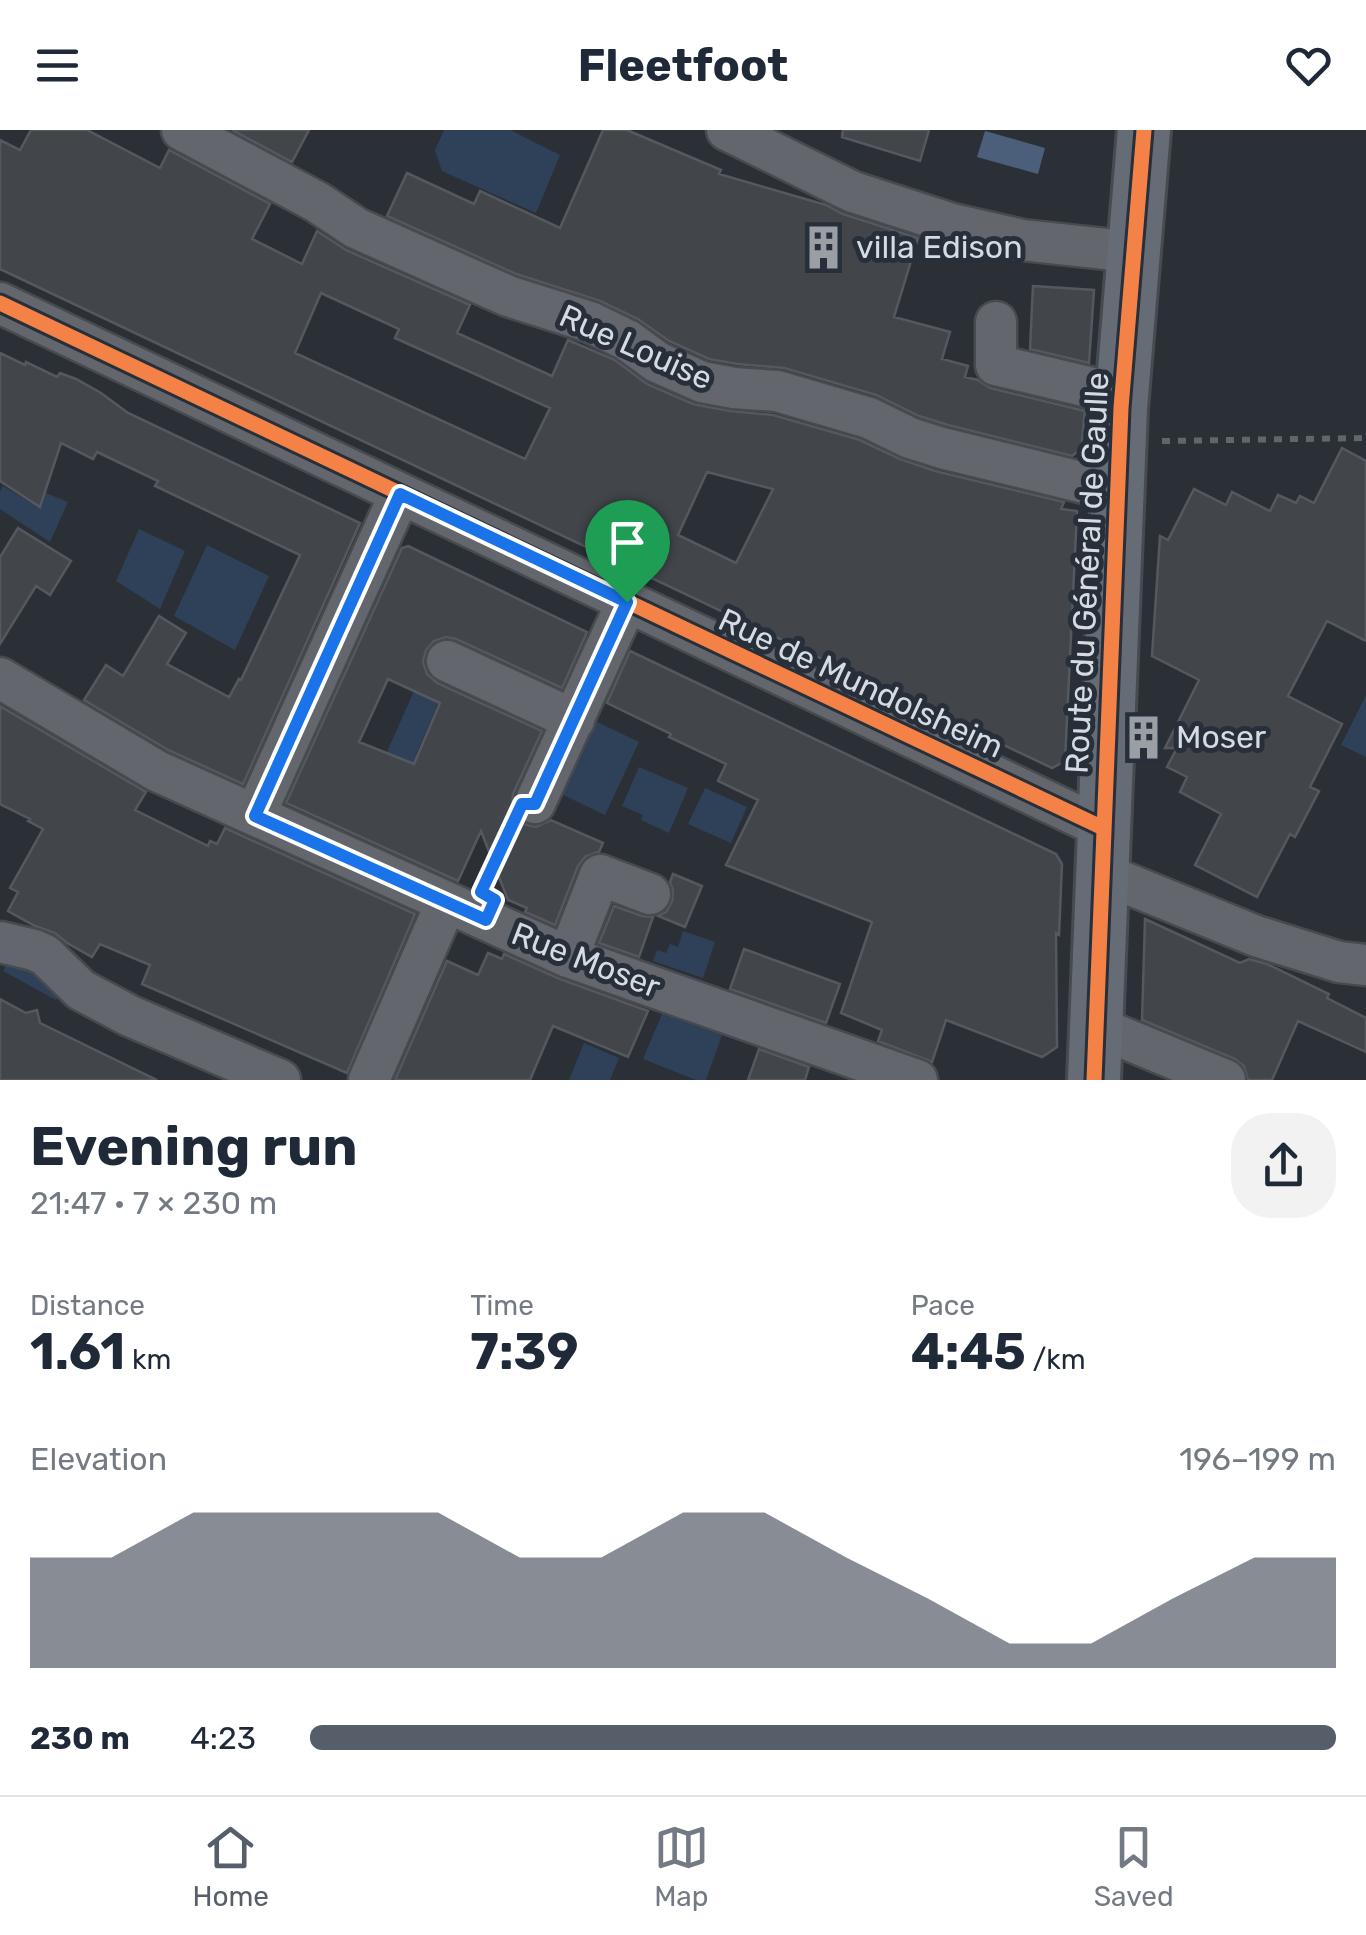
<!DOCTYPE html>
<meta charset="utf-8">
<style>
:root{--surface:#fff;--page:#f2f2f3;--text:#1f2937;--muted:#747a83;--line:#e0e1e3;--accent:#565e69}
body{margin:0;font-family:Rubik,sans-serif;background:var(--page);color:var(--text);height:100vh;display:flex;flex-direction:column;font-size:38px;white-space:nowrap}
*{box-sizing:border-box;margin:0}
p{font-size:32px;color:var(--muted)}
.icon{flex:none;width:55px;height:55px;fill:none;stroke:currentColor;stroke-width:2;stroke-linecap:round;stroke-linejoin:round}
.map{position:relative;height:950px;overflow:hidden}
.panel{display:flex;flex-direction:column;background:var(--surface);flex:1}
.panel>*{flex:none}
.pin{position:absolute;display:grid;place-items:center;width:85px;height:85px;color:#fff;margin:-102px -42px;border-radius:50% 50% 50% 0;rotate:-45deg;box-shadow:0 0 10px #0007}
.pin .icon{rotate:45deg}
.round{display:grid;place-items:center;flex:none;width:105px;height:105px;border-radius:40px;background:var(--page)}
.headline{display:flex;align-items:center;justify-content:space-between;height:170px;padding:0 30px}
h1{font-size:55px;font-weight:700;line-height:75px}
.metrics{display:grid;grid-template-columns:repeat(3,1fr);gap:15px;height:170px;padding:10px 30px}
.metrics div{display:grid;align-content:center}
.metrics b{font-size:50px;font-weight:700}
.metrics small{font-size:28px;font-weight:400}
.metrics p{font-size:28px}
.chart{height:280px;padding:20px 30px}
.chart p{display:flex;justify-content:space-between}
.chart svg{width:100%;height:180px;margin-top:10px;fill:var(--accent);opacity:.7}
ul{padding:0 30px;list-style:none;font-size:32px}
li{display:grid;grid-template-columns:160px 120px 1fr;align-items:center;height:75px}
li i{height:25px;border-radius:12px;background:var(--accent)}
header{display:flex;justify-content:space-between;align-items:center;height:130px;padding:0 30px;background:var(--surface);font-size:45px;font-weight:700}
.tab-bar{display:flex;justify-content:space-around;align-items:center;height:140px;border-top:2px solid var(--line);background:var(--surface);font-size:28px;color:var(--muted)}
.tab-bar a{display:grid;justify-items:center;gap:5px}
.tab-bar .selected{color:var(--accent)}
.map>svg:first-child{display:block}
.green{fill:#2f4059}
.water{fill:#4b5f7b}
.building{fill:#42464b;stroke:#55595f;stroke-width:2.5;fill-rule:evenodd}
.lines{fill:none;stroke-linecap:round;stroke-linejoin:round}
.minor-casing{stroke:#474b50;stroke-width:45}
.major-casing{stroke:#474b50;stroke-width:58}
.path{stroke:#62666b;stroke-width:6;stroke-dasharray:8 8;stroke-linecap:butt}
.minor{stroke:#63676d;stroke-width:40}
.major{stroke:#656c76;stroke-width:52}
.cycleway-casing{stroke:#272f3a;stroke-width:21}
.cycleway{stroke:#f48246;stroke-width:15}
.route-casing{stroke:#fff;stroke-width:20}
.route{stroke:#1a73e8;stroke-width:12}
.labels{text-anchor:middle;stroke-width:10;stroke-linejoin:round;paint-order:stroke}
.poi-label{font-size:32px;fill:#d6dbe2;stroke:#272f3a;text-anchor:start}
.street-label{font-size:32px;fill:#d6dbe2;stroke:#272f3a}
</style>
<header><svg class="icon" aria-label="menu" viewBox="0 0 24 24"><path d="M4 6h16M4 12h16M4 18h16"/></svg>Fleetfoot<svg class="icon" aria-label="heart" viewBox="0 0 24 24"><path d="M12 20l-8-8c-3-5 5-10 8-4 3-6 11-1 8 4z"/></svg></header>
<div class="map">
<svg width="1366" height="950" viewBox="0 0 1366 950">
<rect width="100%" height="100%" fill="#2b3036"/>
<!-- green -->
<path class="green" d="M 444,0 L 510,0 L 560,25 L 536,83 L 442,41 L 435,20 Z
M 3,356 L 40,378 L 46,363 L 68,372 L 50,412 L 0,379 L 0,362 Z
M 139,399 L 185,421 L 160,479 L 116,451 Z
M 207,415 L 269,446 L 235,520 L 174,486 Z
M 422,543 L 446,555 L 416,625 L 465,647 L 464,651 L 515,675 L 507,695 L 382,633 Z
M 1366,565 L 1366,627 L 1341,615 Z
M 591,589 L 639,612 L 605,685 L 557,662 Z
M 639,637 L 688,658 L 669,703 L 641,690 L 643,685 L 622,676 Z
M 705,658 L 747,677 L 731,713 L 688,694 Z
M 683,801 L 715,812 L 703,848 L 653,831 L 657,820 L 666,823 L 670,814 L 678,817 Z
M 23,829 L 62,861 L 56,870 L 3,841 L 8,831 Z
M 662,884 L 722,905 L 706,950 L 696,950 L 643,929 Z
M 584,913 L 619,928 L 610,950 L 569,950 Z"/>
<!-- water -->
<path class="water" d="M 985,1 L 1045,18 L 1038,44 L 977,27 Z"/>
<!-- building -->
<path class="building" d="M 31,0 L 87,0 L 160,38 L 169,20 L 270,74 L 252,109 L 302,134 L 317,101 L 346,120 L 470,175 L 457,203 L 552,246 L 568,210 L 615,230 L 647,254 L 693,274 L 730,281 L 773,285 L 860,310 L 900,329 L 935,341 L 1064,372 L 1061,379 L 1077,381 L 1065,631 L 1052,638 L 0,139 L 0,10 L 20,20 ZM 321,163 L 399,199 L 395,208 L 550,278 L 525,329 L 295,223 ZM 707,342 L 773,359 L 736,433 L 678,405 Z
M 232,0 L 309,0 L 292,32 Z
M 603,0 L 627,0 L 721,40 L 719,44 L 826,75 L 843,84 L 918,108 L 894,187 L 950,202 L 942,229 L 968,236 L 965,247 L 978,250 L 990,258 L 1085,281 L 1081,319 L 1072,326 L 948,295 L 919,286 L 876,265 L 784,238 L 737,234 L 709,229 L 669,211 L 638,189 L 600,171 L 516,144 L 387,86 L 407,43 L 474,74 L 480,61 L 560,98 Z
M 843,0 L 929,0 L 920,31 L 842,7 Z
M 1033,156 L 1094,160 L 1089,233 L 1030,219 Z
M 0,223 L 25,235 L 26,232 L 57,247 L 60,243 L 76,249 L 101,263 L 128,283 L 360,393 L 243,654 L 168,620 L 84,570 L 106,535 L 123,546 L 159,486 L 186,503 L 167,534 L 229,567 L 239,549 L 241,550 L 300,425 L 155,356 L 158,351 L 97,322 L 93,329 L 61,313 L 40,377 L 0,351 Z
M 1342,318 L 1366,331 L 1366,511 L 1327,491 L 1288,566 L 1342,594 L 1310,657 L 1319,661 L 1295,707 L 1290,704 L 1257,767 L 1195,735 L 1221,684 L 1180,662 L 1187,647 L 1167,637 L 1177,618 L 1165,618 L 1199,550 L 1152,526 L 1160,406 L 1168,410 L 1194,359 L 1226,375 L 1232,362 L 1270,381 L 1278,365 L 1296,373 L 1300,366 L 1314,373 Z
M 18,398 L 71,431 L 50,465 L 36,456 L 0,514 L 0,427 Z
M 408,416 L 587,502 L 562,558 L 456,509 L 446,507 L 434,511 L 426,520 L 423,532 L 427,544 L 437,553 L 542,601 L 513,664 L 512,676 L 516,687 L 524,694 L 536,697 L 551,690 L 603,713 L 599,722 L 586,726 L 578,736 L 555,795 L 525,782 L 527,778 L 508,770 L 481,701 L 458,751 L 286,673 L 402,418 ZM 388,549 L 440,573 L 414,634 L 359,612 Z
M 630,521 L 1056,724 L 1062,734 L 1059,805 L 1056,803 L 1057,917 L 1042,927 L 946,890 L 932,932 L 878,911 L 882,900 L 841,883 L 872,792 L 726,735 L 758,670 L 718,651 L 726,634 L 669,607 L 671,604 L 607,573 Z
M 0,576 L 146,662 L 135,680 L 208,716 L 210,711 L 217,714 L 225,698 L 415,784 L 347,943 L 142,854 L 150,835 L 100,814 L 92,827 L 67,813 L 55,803 L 35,796 L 8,781 L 18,762 L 10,758 L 43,699 L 28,691 L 30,689 L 0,674 Z
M 673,744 L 702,756 L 685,797 L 658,786 L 666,782 L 672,771 L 673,761 L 670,752 Z
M 614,776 L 642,786 L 653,787 L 639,827 L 599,813 Z
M 1145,789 L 1240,833 L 1249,829 L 1267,834 L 1329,864 L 1327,868 L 1366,888 L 1366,922 L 1298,891 L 1272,950 L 1248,950 L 1244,936 L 1235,929 L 1142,890 Z
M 744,819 L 840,854 L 826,893 L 730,859 Z
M 488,823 L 502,829 L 504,824 L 560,849 L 648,881 L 628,927 L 553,896 L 530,950 L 395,950 L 447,831 L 478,845 Z
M 0,869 L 26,883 L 37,880 L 40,893 L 157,950 L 0,950 Z
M 759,919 L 809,937 L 805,950 L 748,950 Z"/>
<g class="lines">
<defs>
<path id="minor" d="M 182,0 L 317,72 L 356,98 L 508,166 L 590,192 L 627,210 L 657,232 L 702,252 L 734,258 L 777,261 L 869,288 L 910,308 L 942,318 L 1117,361
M 727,0 L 853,62 L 952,94 L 1022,110 L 1134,122
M 0,173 L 1103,698
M 996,192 L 996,235 L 1122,265
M 447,531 L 574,590
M 0,548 L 157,641 L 568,827 L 917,950
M 535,673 L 627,472
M 255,685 L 400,364
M 1101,743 L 1256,806 L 1339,832 L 1366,835
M 0,812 L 34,820 L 45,825 L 81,860 L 130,886 L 280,950
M 568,827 L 600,745 L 650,764
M 1095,896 L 1225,950
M 369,950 L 446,773"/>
<path id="major" d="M 1094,950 L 1121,278 L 1144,0"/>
</defs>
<!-- minor casing -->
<use href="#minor" class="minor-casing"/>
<!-- major casing -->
<use href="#major" class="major-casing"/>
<!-- path -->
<path class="path" d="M 1162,311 L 1366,308
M 486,751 L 510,698"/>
<!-- minor -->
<use href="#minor" class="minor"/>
<!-- major -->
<use href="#major" class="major"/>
<defs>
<path id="cycleway" d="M 0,173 L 1103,698
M 1094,950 L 1121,278 L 1144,0"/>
</defs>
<!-- cycleway casing -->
<use href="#cycleway" class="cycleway-casing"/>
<!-- cycleway -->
<use href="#cycleway" class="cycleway"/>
</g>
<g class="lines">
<defs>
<path id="route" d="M 400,364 L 627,472 L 535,674 L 522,674 L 481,762 L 495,770 L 486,790 L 255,686 Z"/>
</defs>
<!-- route casing -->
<use href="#route" class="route-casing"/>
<!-- route -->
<use href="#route" class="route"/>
</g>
<!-- icons -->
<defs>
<symbol id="building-bare" viewBox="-9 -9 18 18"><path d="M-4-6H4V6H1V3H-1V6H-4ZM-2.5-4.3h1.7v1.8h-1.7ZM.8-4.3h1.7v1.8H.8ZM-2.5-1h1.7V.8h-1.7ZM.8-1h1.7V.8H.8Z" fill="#9a9fa6" stroke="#272f3a" stroke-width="2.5" paint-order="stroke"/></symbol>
</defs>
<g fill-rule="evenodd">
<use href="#building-bare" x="792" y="86" width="63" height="63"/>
<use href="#building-bare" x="1112" y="576" width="63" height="63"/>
</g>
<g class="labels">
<!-- poi labels -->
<g class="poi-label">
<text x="856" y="128">villa Edison</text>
<text x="1176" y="618">Moser</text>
</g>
<!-- street labels -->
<g class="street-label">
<text transform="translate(636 217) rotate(24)" y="11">Rue Louise</text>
<text transform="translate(1087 443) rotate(-87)" y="11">Route du Général de Gaulle</text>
<text transform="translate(861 553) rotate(25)" y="11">Rue de Mundolsheim</text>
<text transform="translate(586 830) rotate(21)" y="11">Rue Moser</text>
</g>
</g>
</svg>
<div class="pin" style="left:627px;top:472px;background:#1e9e55"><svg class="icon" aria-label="arrive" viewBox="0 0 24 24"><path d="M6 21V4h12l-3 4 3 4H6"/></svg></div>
</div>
<section class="panel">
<div class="headline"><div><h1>Evening run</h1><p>21:47 · 7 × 230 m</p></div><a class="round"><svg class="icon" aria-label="share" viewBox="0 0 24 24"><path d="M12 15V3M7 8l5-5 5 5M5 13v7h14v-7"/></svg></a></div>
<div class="metrics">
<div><p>Distance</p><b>1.61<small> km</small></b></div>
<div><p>Time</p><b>7:39</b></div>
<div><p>Pace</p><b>4:45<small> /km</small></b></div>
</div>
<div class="chart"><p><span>Elevation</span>196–199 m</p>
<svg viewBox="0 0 160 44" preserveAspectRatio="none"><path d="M0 44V17L10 17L20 6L30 6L40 6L50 6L60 17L70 17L80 6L90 6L100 17L110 27L120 38L130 38L140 27L150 17L160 17V44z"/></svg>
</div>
<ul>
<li><b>230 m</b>4:23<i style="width:100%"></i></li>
</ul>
</section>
<nav class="tab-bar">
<a class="selected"><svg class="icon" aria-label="home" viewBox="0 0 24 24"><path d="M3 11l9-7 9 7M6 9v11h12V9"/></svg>Home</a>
<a><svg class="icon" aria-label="map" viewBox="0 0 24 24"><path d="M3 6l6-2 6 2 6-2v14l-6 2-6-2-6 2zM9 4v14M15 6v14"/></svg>Map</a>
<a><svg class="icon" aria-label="saved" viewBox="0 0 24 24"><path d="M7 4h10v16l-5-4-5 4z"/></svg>Saved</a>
</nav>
